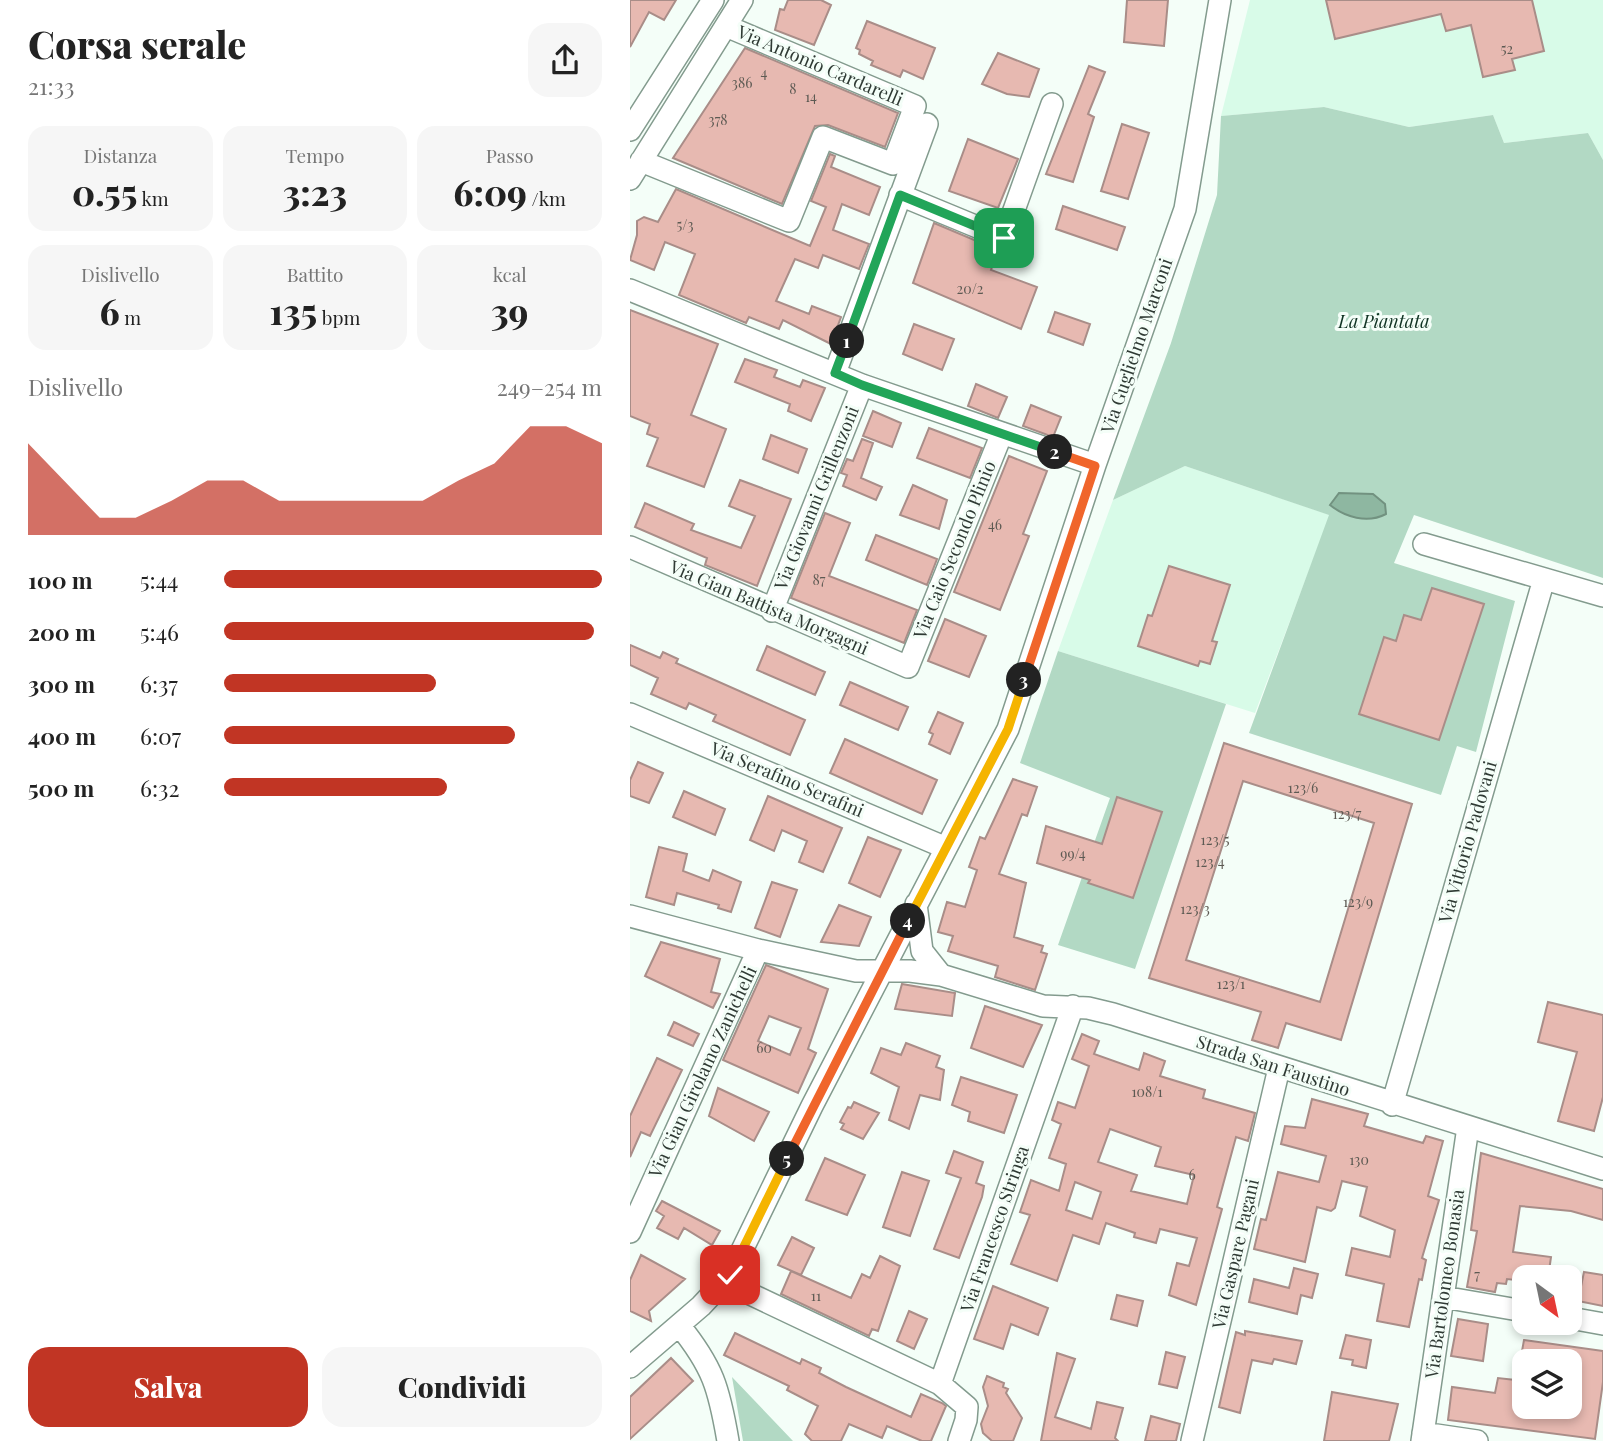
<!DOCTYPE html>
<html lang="it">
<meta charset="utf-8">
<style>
:root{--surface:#fff;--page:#f6f6f6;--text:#222;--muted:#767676;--accent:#c13524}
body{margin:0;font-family:"Playfair Display",serif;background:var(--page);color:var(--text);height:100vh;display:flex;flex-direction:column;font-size:26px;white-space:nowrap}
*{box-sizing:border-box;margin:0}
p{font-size:23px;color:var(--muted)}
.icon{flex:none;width:38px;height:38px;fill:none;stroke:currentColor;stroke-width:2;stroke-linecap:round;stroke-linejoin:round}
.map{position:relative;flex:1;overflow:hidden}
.panel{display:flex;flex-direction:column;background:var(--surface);width:630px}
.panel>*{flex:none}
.needle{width:46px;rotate:147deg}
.controls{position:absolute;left:882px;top:1265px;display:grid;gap:14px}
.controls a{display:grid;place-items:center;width:70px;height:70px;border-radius:14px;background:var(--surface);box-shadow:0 4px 10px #0003;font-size:35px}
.pin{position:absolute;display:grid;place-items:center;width:60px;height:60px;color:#fff;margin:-30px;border-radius:14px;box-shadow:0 4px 10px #0006}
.km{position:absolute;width:35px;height:35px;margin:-18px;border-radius:50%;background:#222;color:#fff;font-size:19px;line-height:35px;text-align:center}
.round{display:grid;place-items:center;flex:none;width:74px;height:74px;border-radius:21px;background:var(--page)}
.headline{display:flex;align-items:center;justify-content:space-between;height:119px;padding:0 28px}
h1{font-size:38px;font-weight:800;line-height:52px}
.figures{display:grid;grid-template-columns:repeat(3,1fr);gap:10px;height:119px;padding:7px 28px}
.figures div{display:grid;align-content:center;border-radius:18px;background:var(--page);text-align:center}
.figures b{font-size:35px;font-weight:800}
.figures small{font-size:19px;font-weight:400}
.figures p{font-size:19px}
.chart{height:196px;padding:14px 28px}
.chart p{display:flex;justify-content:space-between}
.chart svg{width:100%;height:126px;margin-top:7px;fill:var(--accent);opacity:.7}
.action{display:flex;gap:14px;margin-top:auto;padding:14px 28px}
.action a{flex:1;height:80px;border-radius:21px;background:var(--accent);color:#fff;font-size:28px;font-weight:800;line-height:80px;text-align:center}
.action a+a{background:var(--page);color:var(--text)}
ul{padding:0 28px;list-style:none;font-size:23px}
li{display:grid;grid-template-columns:112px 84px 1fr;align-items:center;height:52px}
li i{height:18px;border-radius:9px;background:var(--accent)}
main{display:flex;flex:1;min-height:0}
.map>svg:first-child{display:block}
.built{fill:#d8fbe8}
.green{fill:#b2d9c4}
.water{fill:#8eb7a1;stroke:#729280;stroke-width:2}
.building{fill:#e7b9b1;stroke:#a98d88;stroke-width:2;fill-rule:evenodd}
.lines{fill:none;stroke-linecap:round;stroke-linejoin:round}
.minor-casing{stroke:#839b8e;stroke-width:24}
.minor{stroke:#fff;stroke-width:21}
.split-1-casing{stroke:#fff;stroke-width:14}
.split-2-casing{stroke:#fff;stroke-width:14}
.split-3-casing{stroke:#fff;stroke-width:14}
.split-4-casing{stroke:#fff;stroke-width:14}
.split-5-casing{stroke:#fff;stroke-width:14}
.split-6-casing{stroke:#fff;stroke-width:14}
.split-1{stroke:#22a559;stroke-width:9}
.split-2{stroke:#22a559;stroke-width:9}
.split-3{stroke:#f0652b;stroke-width:9}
.split-4{stroke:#f5b400;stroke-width:9}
.split-5{stroke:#f0652b;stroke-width:9}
.split-6{stroke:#f5b400;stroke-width:9}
.labels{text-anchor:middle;stroke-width:6;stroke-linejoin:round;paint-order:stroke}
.number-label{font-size:14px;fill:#5d5a53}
.street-label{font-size:18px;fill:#2f3a34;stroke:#f4fef8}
.park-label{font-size:18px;font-style:italic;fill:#103323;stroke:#f4fef8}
</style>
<main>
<section class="panel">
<div class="headline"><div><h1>Corsa serale</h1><p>21:33</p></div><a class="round"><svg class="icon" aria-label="share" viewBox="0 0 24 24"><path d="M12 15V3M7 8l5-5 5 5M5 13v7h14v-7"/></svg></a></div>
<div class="figures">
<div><p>Distanza</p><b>0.55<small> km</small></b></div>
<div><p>Tempo</p><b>3:23</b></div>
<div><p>Passo</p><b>6:09<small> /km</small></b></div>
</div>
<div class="figures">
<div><p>Dislivello</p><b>6<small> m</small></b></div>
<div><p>Battito</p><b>135<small> bpm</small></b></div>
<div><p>kcal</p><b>39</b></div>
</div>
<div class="chart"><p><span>Dislivello</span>249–254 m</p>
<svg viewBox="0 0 160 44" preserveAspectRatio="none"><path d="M0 44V12L10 25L20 38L30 38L40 32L50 25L60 25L70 32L80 32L90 32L100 32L110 32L120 25L130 19L140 6L150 6L160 12V44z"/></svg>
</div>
<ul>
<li><b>100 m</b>5:44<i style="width:100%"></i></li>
<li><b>200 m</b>5:46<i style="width:98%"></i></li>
<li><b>300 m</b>6:37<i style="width:56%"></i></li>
<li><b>400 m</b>6:07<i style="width:77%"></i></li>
<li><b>500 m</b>6:32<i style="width:59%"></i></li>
</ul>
<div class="action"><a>Salva</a><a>Condividi</a></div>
</section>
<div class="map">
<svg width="973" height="1441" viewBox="0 0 973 1441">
<rect width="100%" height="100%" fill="#f4fef8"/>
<!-- built -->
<path class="built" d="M 620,0 L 973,0 L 973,160 L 958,133 L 874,143 L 863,115 L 779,127 L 694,107 L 591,116 Z
M 555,466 L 700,515 L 625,713 L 428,651 L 483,500 Z"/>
<!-- green -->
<path class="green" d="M 694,107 L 779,127 L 863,115 L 874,143 L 958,133 L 973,160 L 973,578 L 784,515 L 764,563 L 885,601 L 846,752 L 827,746 L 811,795 L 619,733 L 699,515 L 555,466 L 483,500 L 541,343 L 587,195 L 591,116 Z
M 428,651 L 596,704 L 505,969 L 428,945 L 480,798 L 390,763 Z
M 102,1377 L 163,1441 L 113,1441 Z"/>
<!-- water -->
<path class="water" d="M 709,493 L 743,494 L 755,504 L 756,514 C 737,524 715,517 700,505 Z"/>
<!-- building -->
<path class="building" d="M 0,0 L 46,0 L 34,20 L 19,12 L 0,47 Z
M 158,0 L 191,0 L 201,5 L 184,45 L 145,30 L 150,9 L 154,10 Z
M 497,0 L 538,0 L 534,46 L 494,42 Z
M 696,0 L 902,0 L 914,51 L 882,59 L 885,70 L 853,77 L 841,25 L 816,31 L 811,14 L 705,39 Z
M 237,21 L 305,48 L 293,79 L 273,70 L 270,77 L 241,65 L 243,61 L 229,54 L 230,50 L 226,48 Z
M 115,48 L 268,113 L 255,147 L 198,125 L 185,126 L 152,204 L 43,158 Z
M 368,53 L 409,69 L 399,97 L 377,94 L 352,84 Z
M 459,66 L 475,72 L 458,114 L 464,117 L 443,182 L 416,174 Z
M 492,124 L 519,133 L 498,199 L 471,191 Z
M 338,139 L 388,159 L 368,208 L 319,191 Z
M 200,154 L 205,156 L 201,167 L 250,187 L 239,215 L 212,204 L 203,230 L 239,244 L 229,269 L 193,255 L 188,268 L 165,259 L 146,301 L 179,314 L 182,306 L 211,317 L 201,344 L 153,320 L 149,329 L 119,317 L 116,323 L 49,295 L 65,254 L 35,242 L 24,270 L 0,260 L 7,235 L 7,221 L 14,217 L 28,222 L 46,189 L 180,246 L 196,207 L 181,201 Z
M 433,206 L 495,227 L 487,250 L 426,229 Z
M 304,223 L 368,250 L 361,270 L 407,287 L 391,329 L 283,283 Z
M 0,310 L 88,344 L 61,415 L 96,429 L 74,487 L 17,466 L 28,438 L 17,434 L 20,424 L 0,416 Z
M 425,312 L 460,324 L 453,345 L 418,332 Z
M 284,324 L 324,339 L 312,370 L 273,354 Z
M 115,359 L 147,370 L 144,377 L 170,387 L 173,380 L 195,388 L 181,421 L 158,411 L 160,404 L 105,382 Z
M 346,384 L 377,397 L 368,418 L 338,406 Z
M 401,405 L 431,417 L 423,437 L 393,426 Z
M 243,411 L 271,423 L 262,447 L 233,436 Z
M 299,428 L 352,448 L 340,478 L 287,458 Z
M 141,435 L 177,449 L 168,473 L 133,459 Z
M 232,439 L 243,443 L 231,478 L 252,487 L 246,500 L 213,486 L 217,475 L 211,473 L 217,459 L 223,461 Z
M 379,456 L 417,471 L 393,534 L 399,536 L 370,610 L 324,592 Z
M 110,480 L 161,499 L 127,586 L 75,565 L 77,558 L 5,527 L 15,503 L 64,524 L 61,530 L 111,548 L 125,516 L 99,506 Z
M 283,485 L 317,500 L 309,529 L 270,515 Z
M 195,513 L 220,523 L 199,576 L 287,610 L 274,643 L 161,598 Z
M 246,535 L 307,559 L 297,585 L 236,560 Z
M 539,566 L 600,585 L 582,641 L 587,642 L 580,664 L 570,661 L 568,666 L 508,646 L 518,615 L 522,616 Z
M 802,588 L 854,604 L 809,740 L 729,714 L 754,637 L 766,641 L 774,615 L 791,620 Z
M 315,619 L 356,636 L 339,677 L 298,661 Z
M 0,645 L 30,658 L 33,652 L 48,659 L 46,663 L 175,720 L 160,755 L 83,721 L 86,715 L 59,703 L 56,709 L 21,694 L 28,678 L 0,665 Z
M 137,646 L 195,672 L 185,695 L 127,670 Z
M 220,682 L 278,707 L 268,730 L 210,705 Z
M 308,712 L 333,723 L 320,754 L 299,744 L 303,734 L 299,732 Z
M 215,739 L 307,780 L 292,814 L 200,773 Z
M 594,743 L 782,804 L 711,1040 L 656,1023 L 648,1048 L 622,1040 L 631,1012 L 519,978 ZM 613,781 L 744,823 L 690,1002 L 556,960 Z
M 8,762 L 33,773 L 19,803 L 0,796 L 0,780 Z
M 383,779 L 407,787 L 397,816 L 392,814 L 369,874 L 396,883 L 384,937 L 413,946 L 411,952 L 417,954 L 405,990 L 365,977 L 368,966 L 318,951 L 323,936 L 308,932 L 317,902 L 335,907 L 347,870 L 339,867 L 350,837 L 355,839 Z
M 54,791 L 95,809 L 85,835 L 43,817 Z
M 138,796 L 212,828 L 193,872 L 169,862 L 177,841 L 152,830 L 144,851 L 120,840 Z
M 487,797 L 532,812 L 503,898 L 458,883 L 460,880 L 407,863 L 416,826 L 472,844 Z
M 238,837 L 271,850 L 250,897 L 219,883 Z
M 29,847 L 57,854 L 53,871 L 79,881 L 83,870 L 111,882 L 101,912 L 88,908 L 89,905 L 47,893 L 44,905 L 16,897 Z
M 142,882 L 167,890 L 150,937 L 125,928 Z
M 209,905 L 241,917 L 229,946 L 191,942 Z
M 31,942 L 90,959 L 81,992 L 90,994 L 83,1008 L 15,976 Z
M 136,965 L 198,989 L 178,1049 L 186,1053 L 168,1093 L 93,1060 ZM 139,1016 L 171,1028 L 160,1055 L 128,1041 Z
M 272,984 L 325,993 L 322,1016 L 265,1009 Z
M 918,1002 L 973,1015 L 973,1097 L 964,1131 L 928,1121 L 947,1052 L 908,1042 Z
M 355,1006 L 412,1025 L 393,1067 L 341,1048 Z
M 44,1022 L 69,1034 L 63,1046 L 38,1035 Z
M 452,1034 L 469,1041 L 464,1054 L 509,1070 L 514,1053 L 535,1061 L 530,1076 L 575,1090 L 573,1098 L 625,1113 L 618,1141 L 606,1137 L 587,1207 L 592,1209 L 566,1305 L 539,1295 L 547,1263 L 559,1266 L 567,1238 L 530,1229 L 526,1243 L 504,1237 L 505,1233 L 476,1223 L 469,1244 L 443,1235 L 427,1281 L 381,1264 L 400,1215 L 390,1212 L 401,1180 L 429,1191 L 436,1164 L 419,1158 L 431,1124 L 422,1120 L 428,1102 L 445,1108 L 459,1066 L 442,1059 ZM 480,1129 L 531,1147 L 525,1166 L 564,1175 L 557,1204 L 501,1191 L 507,1175 L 468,1162 ZM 445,1182 L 471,1192 L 462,1219 L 436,1210 Z
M 276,1043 L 310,1056 L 306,1067 L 314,1070 L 310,1100 L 290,1095 L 279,1129 L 259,1120 L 269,1087 L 241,1073 L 251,1048 L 271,1055 Z
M 27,1058 L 52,1070 L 20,1136 L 11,1132 L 0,1157 L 0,1116 Z
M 331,1077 L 387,1095 L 374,1133 L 338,1121 L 340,1112 L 322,1105 Z
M 88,1088 L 139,1112 L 124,1141 L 79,1116 Z
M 682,1099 L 738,1114 L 734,1126 L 793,1143 L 796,1136 L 813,1141 L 798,1196 L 809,1200 L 792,1258 L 796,1260 L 792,1280 L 789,1279 L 779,1327 L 747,1321 L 754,1284 L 716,1275 L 722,1248 L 760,1257 L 765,1230 L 730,1216 L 737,1187 L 712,1181 L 705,1208 L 701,1211 L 687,1207 L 675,1262 L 624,1249 L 631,1219 L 636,1220 L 648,1172 L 689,1182 L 696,1156 L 651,1144 L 655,1126 L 675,1128 Z
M 224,1102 L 249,1113 L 233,1139 L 211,1129 L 214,1124 L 210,1122 L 218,1107 L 221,1108 Z
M 324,1151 L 353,1162 L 346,1183 L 354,1186 L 352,1197 L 329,1258 L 304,1249 L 331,1178 L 316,1173 Z
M 851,1153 L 973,1189 L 973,1220 L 941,1211 L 890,1206 L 883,1252 L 921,1257 L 918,1278 L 894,1278 L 894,1281 L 877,1279 L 876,1284 L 867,1283 L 865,1292 L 837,1287 L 847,1231 L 841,1230 Z
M 195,1158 L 235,1175 L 217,1215 L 176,1200 Z
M 272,1172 L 299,1181 L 280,1236 L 253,1227 Z
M 32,1201 L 90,1231 L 82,1245 L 54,1228 L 48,1239 L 27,1228 L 34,1216 L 26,1211 Z
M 162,1237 L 184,1248 L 171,1275 L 148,1265 Z
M 11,1255 L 55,1279 L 19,1311 L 21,1321 L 0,1311 L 0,1280 Z
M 250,1256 L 270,1266 L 248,1331 L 242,1329 L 239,1336 L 151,1294 L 161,1271 L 221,1298 L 232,1274 L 240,1278 Z
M 664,1268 L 688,1274 L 682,1298 L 671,1295 L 667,1314 L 619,1302 L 624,1279 L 659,1288 Z
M 954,1272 L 973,1275 L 973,1306 L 948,1301 Z
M 363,1286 L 418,1308 L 408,1335 L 381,1324 L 373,1349 L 344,1339 Z
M 487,1295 L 513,1301 L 507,1326 L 481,1319 Z
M 279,1311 L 297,1319 L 284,1349 L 267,1341 Z
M 828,1319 L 858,1324 L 853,1361 L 821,1356 Z
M 615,1331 L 672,1341 L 666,1364 L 644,1359 L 642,1364 L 622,1360 L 610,1413 L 589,1407 L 606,1332 L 615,1335 Z
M 105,1333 L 170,1364 L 172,1359 L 191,1368 L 189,1373 L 216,1387 L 281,1417 L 291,1394 L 312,1403 L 316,1406 L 301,1441 L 292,1441 L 257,1426 L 252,1438 L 219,1424 L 211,1441 L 182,1441 L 175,1434 L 188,1406 L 157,1390 L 159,1386 L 94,1355 Z
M 716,1335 L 741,1340 L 736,1368 L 722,1365 L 723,1360 L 710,1358 Z
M 894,1340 L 973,1351 L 973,1382 L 965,1439 L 818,1420 L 822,1387 L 865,1393 L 868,1378 L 894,1381 L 894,1407 L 940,1407 L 944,1362 L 890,1362 Z
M 536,1352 L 555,1357 L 547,1388 L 529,1384 Z
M 427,1353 L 445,1359 L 425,1417 L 461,1429 L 467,1402 L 493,1408 L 485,1438 L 488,1441 L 411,1441 Z
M 41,1358 L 63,1381 L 0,1439 L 0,1397 Z
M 357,1376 L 374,1383 L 373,1387 L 378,1389 L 376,1393 L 392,1418 L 383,1441 L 362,1441 L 353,1433 L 351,1424 L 358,1406 L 353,1387 Z
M 702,1392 L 768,1404 L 759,1441 L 694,1441 Z
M 521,1416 L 550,1424 L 546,1441 L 515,1441 Z"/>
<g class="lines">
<defs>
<path id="minor" d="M 0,130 L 83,0
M 11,161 L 159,221 L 193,137 L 263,164 L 285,106 L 96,26
M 0,179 L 112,0
M 270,195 L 374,238 L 422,104
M 0,290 L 232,385 L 465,465
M 205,373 L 297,124
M 794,544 L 973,596
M 0,547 L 278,667 L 372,433
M 142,611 L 232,385
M 0,714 L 314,847
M 286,904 L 292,951 L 311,975
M 0,916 L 128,950 L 226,971 L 280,971 L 311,975 L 413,1006 L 458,1008 L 483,1014 L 973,1169
M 762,1105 L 914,579
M 0,1232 L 128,950
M 95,1282 L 310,1384
M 813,1297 L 894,1311
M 940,1318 L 973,1324
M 49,1325 C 83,1367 89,1388 98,1441
M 0,1367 L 71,1306 L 100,1275 L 182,1106 L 378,729 L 465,465 L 555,209 L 590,0
M 793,1433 L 847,1441
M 329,1441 L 336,1420 L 337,1407 L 310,1384 L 443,1006
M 562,1441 L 649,1068
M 792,1441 L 838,1127"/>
</defs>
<!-- minor casing -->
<use href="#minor" class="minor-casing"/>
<!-- minor -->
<use href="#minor" class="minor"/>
</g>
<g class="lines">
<defs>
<path id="split-1" d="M 217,341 L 270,195 L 374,238"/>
<path id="split-2" d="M 217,341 L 205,373 L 232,385 L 425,452"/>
<path id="split-3" d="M 394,680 L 465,466 L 425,452"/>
<path id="split-4" d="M 278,921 L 378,729 L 394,680"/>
<path id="split-5" d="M 157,1159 L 278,921"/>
<path id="split-6" d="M 100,1275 L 157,1159"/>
</defs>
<!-- split-1 casing -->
<use href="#split-1" class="split-1-casing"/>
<!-- split-2 casing -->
<use href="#split-2" class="split-2-casing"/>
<!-- split-3 casing -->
<use href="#split-3" class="split-3-casing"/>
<!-- split-4 casing -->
<use href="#split-4" class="split-4-casing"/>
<!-- split-5 casing -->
<use href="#split-5" class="split-5-casing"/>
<!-- split-6 casing -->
<use href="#split-6" class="split-6-casing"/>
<!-- split-1 -->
<use href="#split-1" class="split-1"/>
<!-- split-2 -->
<use href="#split-2" class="split-2"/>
<!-- split-3 -->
<use href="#split-3" class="split-3"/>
<!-- split-4 -->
<use href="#split-4" class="split-4"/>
<!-- split-5 -->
<use href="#split-5" class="split-5"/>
<!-- split-6 -->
<use href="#split-6" class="split-6"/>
</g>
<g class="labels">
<!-- number labels -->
<g class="number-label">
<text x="877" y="54">52</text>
<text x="134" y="78">4</text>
<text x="112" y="88">386</text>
<text x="163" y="94">8</text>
<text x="181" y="102">14</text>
<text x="88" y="125">378</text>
<text x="55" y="230">5/3</text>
<text x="340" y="294">20/2</text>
<text x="365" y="530">46</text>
<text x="189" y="585">87</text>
<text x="673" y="793">123/6</text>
<text x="717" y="819">123/7</text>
<text x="585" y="845">123/5</text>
<text x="443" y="859">99/4</text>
<text x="580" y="867">123/4</text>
<text x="728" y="907">123/9</text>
<text x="565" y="914">123/3</text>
<text x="601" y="989">123/1</text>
<text x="134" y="1053">60</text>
<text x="517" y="1097">108/1</text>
<text x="729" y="1165">130</text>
<text x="562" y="1180">6</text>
<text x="847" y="1280">7</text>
<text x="186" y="1301">11</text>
</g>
<!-- street labels -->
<g class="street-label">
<text transform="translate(190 66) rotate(23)" y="6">Via Antonio Cardarelli</text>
<text transform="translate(507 346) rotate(-71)" y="6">Via Guglielmo Marconi</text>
<text transform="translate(187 498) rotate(-68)" y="6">Via Giovanni Grillenzoni</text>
<text transform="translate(325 550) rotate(-68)" y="6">Via Caio Secondo Plinio</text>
<text transform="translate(139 608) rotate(23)" y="6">Via Gian Battista Morgagni</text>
<text transform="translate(157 780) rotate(23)" y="6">Via Serafino Serafini</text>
<text transform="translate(838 842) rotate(-74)" y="6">Via Vittorio Padovani</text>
<text transform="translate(643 1066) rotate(18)" y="6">Strada San Faustino</text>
<text transform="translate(73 1072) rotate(-65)" y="6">Via Gian Girolamo Zanichelli</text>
<text transform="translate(365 1229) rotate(-71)" y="6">Via Francesco Stringa</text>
<text transform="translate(606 1254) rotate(-77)" y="6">Via Gaspare Pagani</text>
<text transform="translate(815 1284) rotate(-82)" y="6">Via Bartolomeo Bonasia</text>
</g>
<!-- park labels -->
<g class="park-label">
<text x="754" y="328">La Piantata</text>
</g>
</g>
</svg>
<div class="controls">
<a><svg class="needle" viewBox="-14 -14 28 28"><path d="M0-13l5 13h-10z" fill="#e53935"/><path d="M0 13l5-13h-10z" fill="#767676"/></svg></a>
<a><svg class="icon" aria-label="layers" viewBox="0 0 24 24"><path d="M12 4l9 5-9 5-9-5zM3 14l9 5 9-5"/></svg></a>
</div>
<div class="pin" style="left:374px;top:238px;background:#1e9e55"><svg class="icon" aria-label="arrive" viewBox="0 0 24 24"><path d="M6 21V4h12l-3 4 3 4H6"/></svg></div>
<div class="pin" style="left:100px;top:1275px;background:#d93025"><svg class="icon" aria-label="check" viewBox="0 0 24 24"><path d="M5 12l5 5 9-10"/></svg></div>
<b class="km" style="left:217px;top:341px">1</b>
<b class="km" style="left:425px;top:452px">2</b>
<b class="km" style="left:394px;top:680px">3</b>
<b class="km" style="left:278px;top:921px">4</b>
<b class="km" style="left:157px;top:1159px">5</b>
</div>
</main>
